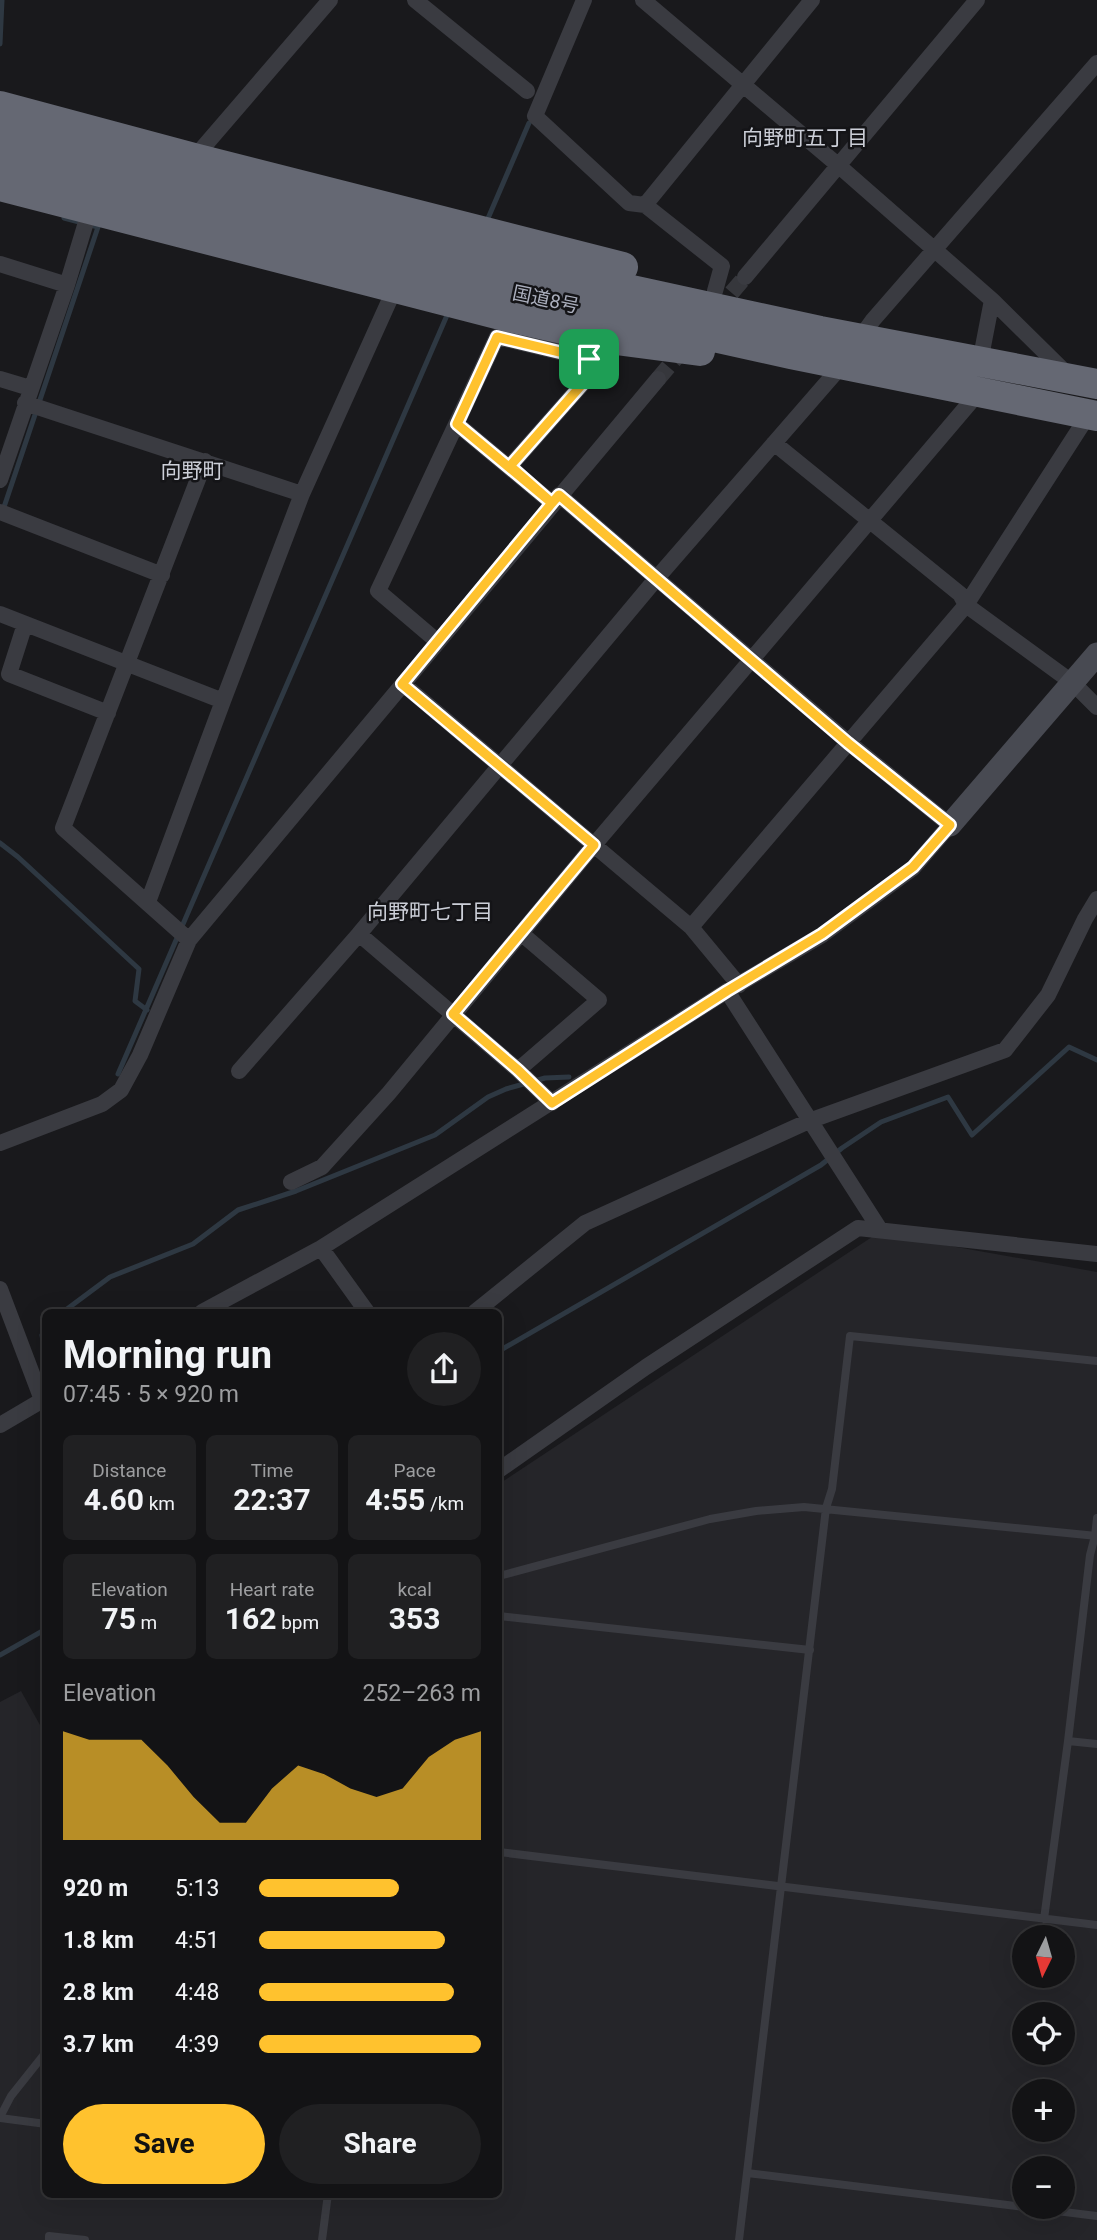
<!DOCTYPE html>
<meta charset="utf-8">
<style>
:root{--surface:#131315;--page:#202022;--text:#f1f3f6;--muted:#9d9ea0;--line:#323234;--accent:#ffc22e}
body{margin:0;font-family:Roboto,"Noto Sans JP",sans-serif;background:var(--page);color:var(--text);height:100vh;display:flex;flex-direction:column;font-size:26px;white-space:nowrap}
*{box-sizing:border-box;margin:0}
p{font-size:23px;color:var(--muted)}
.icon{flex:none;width:38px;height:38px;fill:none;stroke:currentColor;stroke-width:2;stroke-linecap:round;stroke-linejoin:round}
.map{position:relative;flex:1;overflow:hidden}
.details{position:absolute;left:42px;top:1309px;width:460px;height:889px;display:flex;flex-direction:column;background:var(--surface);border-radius:10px;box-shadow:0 7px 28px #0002,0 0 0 2px var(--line)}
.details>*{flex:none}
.needle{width:46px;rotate:185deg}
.controls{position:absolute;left:1012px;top:1925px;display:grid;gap:14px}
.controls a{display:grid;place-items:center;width:63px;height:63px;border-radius:50%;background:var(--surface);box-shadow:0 7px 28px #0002,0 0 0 2px var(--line);font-size:35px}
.pin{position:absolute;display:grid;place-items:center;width:60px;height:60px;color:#fff;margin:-30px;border-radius:14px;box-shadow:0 4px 10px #0006}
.round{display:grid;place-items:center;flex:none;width:74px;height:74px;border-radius:37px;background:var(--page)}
.summary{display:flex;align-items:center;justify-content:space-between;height:119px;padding:0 21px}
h1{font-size:38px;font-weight:700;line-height:52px}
.stats{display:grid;grid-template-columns:repeat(3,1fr);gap:10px;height:119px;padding:7px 21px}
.stats div{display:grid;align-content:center;border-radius:10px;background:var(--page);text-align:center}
.stats b{font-size:30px;font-weight:700}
.stats small{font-size:19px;font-weight:400}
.stats p{font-size:19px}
.chart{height:196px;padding:14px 21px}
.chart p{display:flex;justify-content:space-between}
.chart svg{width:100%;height:126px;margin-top:7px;fill:var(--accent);opacity:.7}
.action{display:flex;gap:14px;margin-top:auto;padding:14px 21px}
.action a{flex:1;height:80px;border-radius:42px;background:var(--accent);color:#111;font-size:28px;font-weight:700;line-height:80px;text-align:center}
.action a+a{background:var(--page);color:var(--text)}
ul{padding:0 21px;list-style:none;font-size:23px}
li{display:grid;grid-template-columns:112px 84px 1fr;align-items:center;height:52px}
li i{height:18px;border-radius:9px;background:var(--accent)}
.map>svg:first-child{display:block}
.built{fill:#252529;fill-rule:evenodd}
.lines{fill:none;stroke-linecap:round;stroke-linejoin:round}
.stream{stroke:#2e3842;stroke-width:5}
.street-tunnel{stroke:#36373c;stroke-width:16;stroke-dasharray:16 8;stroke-linecap:butt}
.lane{stroke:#3a3b41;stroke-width:8}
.street{stroke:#3a3b41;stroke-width:16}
.secondary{stroke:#484a52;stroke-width:23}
.highway{stroke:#656873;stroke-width:30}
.route-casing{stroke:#fff;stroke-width:14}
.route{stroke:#ffc22e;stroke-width:9}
.labels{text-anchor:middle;stroke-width:5;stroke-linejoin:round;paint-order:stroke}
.street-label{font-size:19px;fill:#abafbd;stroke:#141417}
.neighbourhood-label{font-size:21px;fill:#cccfd8;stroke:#141417}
</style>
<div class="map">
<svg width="1097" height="2240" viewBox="0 0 1097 2240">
<rect width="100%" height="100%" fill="#19191c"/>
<!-- built -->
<path class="built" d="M 878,1233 L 1097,1272 L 1097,2240 L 0,2240 L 0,1702 L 21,1691 L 45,1734 L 46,2194 L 499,2194 L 499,1484 ZM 1024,1937 L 1062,1937 L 1062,1976 L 1024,1976 ZM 1024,2014 L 1062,2014 L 1062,2053 L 1024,2053 ZM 1024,2091 L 1062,2091 L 1062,2130 L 1024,2130 ZM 1024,2168 L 1062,2168 L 1062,2207 L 1024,2207 Z"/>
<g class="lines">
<!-- stream -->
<path class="stream" d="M 0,44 L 2,0
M 486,223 L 529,123
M 3,510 L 98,227 L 64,218
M 0,843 L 18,857 L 139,969 L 135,1001 L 147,1010
M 118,1074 L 448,313
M 63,1312 L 110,1277 L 193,1244 L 238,1210 L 296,1191 L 435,1135 L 488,1097 L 506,1089 L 545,1078 L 569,1077
M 46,1329 L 42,1335 L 46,1359
M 499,1351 L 821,1165 L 842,1148 L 881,1122 L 948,1097 L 972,1135 L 1069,1047 L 1097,1060
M 0,1655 L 46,1629"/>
<!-- street-tunnel -->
<path class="street-tunnel" d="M 716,311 L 745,277
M 658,379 L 686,346"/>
<!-- lane -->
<path class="lane" d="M 499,1576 L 710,1519 L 756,1511 L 804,1507 L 1097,1536
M 499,1616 L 810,1650
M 1068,1741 L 1090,1555 L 1095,1536 L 1097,1518
M 499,1852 L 1097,1925
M 1044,1919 L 1068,1741 L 1097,1744
M 0,2117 L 11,2096 L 46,2052
M 0,2118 L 46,2124
M 747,2173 L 1097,2216
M 49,2240 L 49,2236 L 85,2240
M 322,2240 L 328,2194
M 739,2240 L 826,1508 L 832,1489 L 850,1336 L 1097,1361"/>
<!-- street -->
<path class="street" d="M 415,0 L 527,91
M 584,0 L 535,116 L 629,203 L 645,205 L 812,0
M 643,0 L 839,166 L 992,300 L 980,362
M 194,158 L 330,0
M 645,205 L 722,266 L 715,291
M 0,264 L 67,285 L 0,480
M 745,277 L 977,0
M 67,285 L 90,209
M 992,300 L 1067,374
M 860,338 L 873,320 L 1097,63
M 0,379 L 30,388
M 25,403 L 302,494
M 457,424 L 552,503
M 774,443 L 960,594 L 966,605 L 1073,683 L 1097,707
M 0,512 L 162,575
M 0,614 L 223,701 L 302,494 L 395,288
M 25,624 L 9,674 L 108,713
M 438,642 L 378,591 L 497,337 L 589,359 L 586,380 L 510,466
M 403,684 L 691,927 L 739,985
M 148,902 L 223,701
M 691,927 L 966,605 L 1089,414
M 359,934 L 518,1070 L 552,1103
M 189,940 L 63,828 L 205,461
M 727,991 L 879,1228
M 518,1070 L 599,1000 L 522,934
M 239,1071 L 359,934 L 656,579 L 843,364
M 0,1143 L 102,1104 L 121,1090 L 140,1055 L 189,940 L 658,379
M 291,1182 L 322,1167 L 389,1093 L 594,845 L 979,392
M 321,1248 L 367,1312
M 0,1289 L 42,1400
M 202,1312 L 321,1248 L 727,991 L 822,935 L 913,868 L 950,825 L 848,742 L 559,495
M 475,1312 L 585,1223 L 809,1121 L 1005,1050 L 1048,995 L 1085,919 L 1097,899
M 0,1425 L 46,1398
M 499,1470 L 646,1367 L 858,1228 L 1097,1254"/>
<!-- secondary -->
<path class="secondary" d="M 950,825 L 1097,654"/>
<!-- highway -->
<path class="highway" d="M 0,106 L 194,158 L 623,267
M 0,131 L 508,263 L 820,331 L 1097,384
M 0,158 L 497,289 L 791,354 L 1097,416
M 0,186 L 508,317 L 608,339 L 700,351"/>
</g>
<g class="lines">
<defs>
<path id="route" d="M 589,359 L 586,380 L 510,466 L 552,503 L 402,684 L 594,845 L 453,1014 L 518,1070 L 552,1103 L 727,991 L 822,934 L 913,867 L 950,825 L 848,743 L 559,495 L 552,503 L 457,424 L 497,337 L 589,359"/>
</defs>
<!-- route casing -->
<use href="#route" class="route-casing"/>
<!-- route -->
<use href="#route" class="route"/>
</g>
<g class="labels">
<!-- street labels -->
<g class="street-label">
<text transform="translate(546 299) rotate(12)" y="7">国道8号</text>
</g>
<!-- neighbourhood labels -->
<g class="neighbourhood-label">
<text x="805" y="145">向野町五丁目</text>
<text x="192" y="478">向野町</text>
<text x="430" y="919">向野町七丁目</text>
</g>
</g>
</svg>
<div class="controls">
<a><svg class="needle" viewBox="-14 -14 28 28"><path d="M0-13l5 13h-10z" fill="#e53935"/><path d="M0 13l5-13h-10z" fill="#9d9ea0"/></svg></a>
<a><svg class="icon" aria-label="locate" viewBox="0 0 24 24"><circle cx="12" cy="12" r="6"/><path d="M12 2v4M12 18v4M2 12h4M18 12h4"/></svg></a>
<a>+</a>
<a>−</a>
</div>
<div class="pin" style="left:589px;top:359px;background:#1e9e55"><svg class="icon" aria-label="arrive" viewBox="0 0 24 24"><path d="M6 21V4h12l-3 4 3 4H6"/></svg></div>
<section class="details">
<div class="summary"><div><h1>Morning run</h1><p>07:45 · 5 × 920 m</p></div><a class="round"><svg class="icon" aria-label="share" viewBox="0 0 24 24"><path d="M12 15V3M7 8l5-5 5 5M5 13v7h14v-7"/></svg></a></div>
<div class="stats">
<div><p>Distance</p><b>4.60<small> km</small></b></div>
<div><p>Time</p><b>22:37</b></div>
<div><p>Pace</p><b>4:55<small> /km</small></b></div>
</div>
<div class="stats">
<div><p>Elevation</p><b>75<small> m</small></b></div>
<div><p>Heart rate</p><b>162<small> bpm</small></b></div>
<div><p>kcal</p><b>353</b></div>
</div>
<div class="chart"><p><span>Elevation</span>252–263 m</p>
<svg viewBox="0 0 160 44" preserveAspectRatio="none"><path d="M0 44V6L10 9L20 9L30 9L40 18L50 29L60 38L70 38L80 26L90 18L100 21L110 26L120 29L130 26L140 15L150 9L160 6V44z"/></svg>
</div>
<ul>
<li><b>920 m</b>5:13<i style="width:63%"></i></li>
<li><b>1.8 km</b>4:51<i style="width:84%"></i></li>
<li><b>2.8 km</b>4:48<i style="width:88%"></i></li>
<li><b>3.7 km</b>4:39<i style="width:100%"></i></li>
</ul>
<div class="action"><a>Save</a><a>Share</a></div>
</section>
</div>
